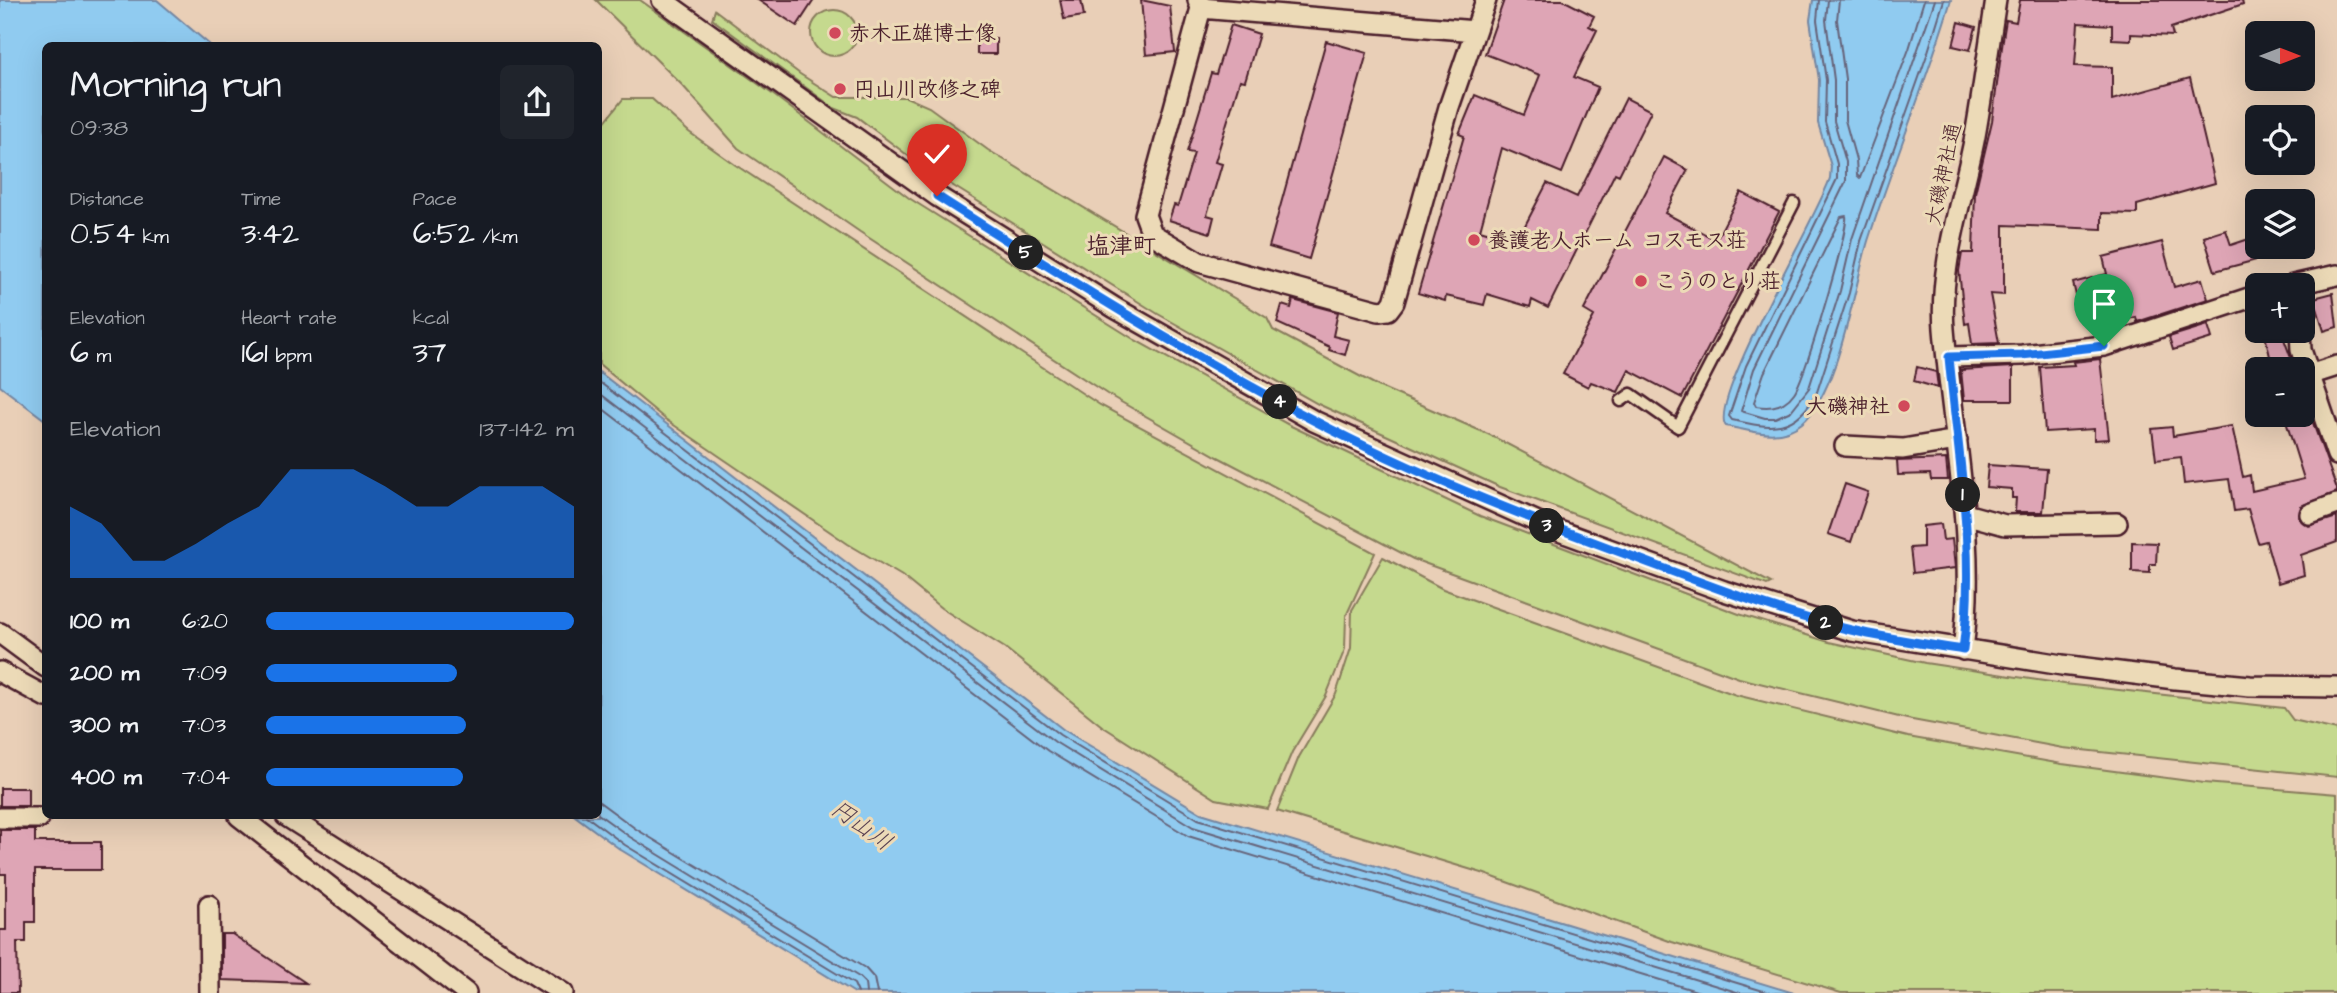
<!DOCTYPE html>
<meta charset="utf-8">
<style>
:root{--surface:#171b24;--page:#20242c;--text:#f1f3f6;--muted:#9ea1a6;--accent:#1a73e8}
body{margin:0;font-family:"Architects Daughter","Klee One",sans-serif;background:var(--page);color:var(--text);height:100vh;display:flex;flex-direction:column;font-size:26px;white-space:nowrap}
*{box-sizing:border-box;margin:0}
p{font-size:23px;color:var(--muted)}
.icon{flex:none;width:38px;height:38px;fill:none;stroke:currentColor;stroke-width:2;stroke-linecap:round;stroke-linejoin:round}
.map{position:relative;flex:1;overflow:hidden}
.sheet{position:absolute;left:42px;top:42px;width:560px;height:777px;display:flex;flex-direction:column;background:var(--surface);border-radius:10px;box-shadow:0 7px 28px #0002}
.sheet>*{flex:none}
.needle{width:46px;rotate:90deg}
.controls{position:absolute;left:2245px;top:21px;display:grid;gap:14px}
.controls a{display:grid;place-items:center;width:70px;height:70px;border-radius:10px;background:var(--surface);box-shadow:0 7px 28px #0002;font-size:35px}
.pin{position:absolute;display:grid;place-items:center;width:60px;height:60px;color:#fff;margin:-72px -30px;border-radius:50% 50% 50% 0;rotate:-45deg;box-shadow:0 0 7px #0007}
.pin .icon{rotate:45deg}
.km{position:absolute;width:35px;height:35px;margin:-18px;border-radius:50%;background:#222;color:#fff;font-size:19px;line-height:35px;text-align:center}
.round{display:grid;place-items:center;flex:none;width:74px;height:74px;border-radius:10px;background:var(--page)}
.summary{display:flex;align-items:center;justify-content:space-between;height:119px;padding:0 28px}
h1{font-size:38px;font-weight:600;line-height:52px}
.figures{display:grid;grid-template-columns:repeat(3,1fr);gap:10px;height:119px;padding:7px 28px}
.figures div{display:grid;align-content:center}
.figures b{font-size:30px;font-weight:600}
.figures small{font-size:19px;font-weight:400}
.figures p{font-size:19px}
.chart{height:196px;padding:14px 28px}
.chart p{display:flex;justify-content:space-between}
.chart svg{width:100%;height:126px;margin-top:7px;fill:var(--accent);opacity:.7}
ul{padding:0 28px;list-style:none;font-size:23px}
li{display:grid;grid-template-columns:112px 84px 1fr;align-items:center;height:52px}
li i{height:18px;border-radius:9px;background:var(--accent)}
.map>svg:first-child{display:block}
.green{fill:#c5d98e;stroke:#887c5c;stroke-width:2}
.water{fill:#90cbf0;stroke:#7486a1;stroke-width:2}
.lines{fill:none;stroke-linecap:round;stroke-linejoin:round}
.shore{stroke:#66647a;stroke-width:2}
.building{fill:#dea5b5;stroke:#4a1f2b;stroke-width:2}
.lane-casing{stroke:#4a1f2b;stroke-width:15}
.street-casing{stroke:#4a1f2b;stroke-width:24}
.lane{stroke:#ecdab7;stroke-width:10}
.street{stroke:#ecdab7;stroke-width:19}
.route-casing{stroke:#fff;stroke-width:14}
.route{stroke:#1a73e8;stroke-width:9}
.poi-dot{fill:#d1495b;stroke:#ecdab7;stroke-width:2.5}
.labels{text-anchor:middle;stroke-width:6;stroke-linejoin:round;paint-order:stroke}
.poi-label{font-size:21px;font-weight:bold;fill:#4a1f2b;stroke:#ecdab7;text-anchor:start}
.street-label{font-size:21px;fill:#4a1f2b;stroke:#ecdab7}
.neighbourhood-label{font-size:23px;font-weight:bold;fill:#4a1f2b;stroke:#ecdab7}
.water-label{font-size:23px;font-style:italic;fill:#584152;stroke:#ecdab7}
</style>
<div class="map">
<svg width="2337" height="993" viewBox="0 0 2337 993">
<rect width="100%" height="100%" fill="#e9cfb7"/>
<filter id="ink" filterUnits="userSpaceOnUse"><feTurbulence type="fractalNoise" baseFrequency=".0143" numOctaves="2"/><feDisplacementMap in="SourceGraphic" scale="14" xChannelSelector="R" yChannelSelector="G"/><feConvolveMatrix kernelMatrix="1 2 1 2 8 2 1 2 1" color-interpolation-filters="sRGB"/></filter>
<g filter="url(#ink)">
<!-- green -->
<path class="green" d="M 596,0 L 640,0 L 771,93 L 909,198 L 1135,340 L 1289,425 L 1480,516 L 1739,614 L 1829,642 L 1925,663 L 2064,684 L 2284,708 L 2293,720 L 2337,730 L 2337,777 L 2063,748 L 1907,719 L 1739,678 L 1413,559 L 1218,457 L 1107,394 L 860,232 L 738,148 L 683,86 Z
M 715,10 L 800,74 L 836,97 L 906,97 L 929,107 L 988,150 L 1267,318 L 1273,330 L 1380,387 L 1490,435 L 1771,583 L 1767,585 L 1500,487 L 1318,404 L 1158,314 L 923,167 L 857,117 L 834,108 L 712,19 Z
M811 33a23 23 0 1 1 46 0a23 23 0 1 1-46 0Z
M 623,99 L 652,99 L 689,132 L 734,164 L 1100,405 L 1375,553 L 1346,616 L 1345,649 L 1326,696 L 1292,752 L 1268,809 L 1216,799 L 1102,726 L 1005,648 L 941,608 L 902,576 L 848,544 L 665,419 L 599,364 L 599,129 Z
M 1383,557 L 1443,589 L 1736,695 L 1908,737 L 2062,764 L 2204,783 L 2337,794 L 2337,993 L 1841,993 L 1672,942 L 1482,873 L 1277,811 L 1299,757 L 1336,694 L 1351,648 L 1352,610 Z"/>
<!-- water -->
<path class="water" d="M 0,0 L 157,0 L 210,45 L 46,46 L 45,420 L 0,386 Z
M 1813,0 L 1951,0 C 1927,81 1894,160 1868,241 C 1854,287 1839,392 1802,423 C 1779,442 1752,431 1726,426 C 1706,405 1819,214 1830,178 L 1831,166 L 1818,123 L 1819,80 L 1810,20 Z
M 599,372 L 1064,730 L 1201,813 L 1794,993 L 855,993 L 621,850 L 575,816 L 598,816 Z"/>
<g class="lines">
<!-- shore -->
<path class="shore" d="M 1819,0 L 1817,20 L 1826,80 L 1825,122 L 1837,164 L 1837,179 L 1746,366 L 1729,416 L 1732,420 C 1771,429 1796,433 1817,392 L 1849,293 L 1861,241 L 1927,55 L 1944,0
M 1828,0 L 1826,20 L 1834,80 L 1834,121 L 1846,162 L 1846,181 L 1754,369 L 1741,411 L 1765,418 L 1775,418 L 1791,411 L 1809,388 L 1840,291 L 1852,239 L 1935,0
M 1839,0 L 1837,20 L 1845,79 L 1845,120 L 1856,160 L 1857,175 L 1860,178 L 1909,49 L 1924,0
M 1846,216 C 1849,229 1805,378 1794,393 C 1785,406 1772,409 1756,406 L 1754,402 L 1764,373 L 1841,217 Z
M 598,381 L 1060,735 L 1198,819 L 1770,993
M 598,392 L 1055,742 L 1193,827 L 1740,993
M 598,405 L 1048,751 L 1188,836 L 1703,993
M 598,801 L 636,829 L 865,968 L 874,978 L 877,993
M 598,814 L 630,837 L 859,977 L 865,983 L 866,993
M 586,816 L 625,845 L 854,984 L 858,993"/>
</g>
<!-- building -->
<path class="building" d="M 758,0 L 814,0 L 797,26 Z
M 1060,0 L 1081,0 L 1084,16 L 1064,19 Z
M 1141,0 L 1170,6 L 1175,52 L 1146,55 Z
M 1504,0 L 1563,0 L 1594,16 L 1589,26 L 1597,30 L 1574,77 L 1598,87 L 1562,173 L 1502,148 L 1480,230 L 1517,241 L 1547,183 L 1577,197 L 1626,98 L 1651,111 L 1619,175 L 1615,173 L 1548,308 L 1532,300 L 1530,307 L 1487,294 L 1484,305 L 1446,296 L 1445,301 L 1418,293 L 1464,136 L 1459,134 L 1475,95 L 1524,115 L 1540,75 L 1485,54 Z
M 2020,0 L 2242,0 L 2243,4 L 2171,28 L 2173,36 L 2131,34 L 2131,40 L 2112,39 L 2112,25 L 2078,23 L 2075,66 L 2112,67 L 2112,100 L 2190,78 L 2215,183 L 2137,205 L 2137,214 L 2102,213 L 2102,229 L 2004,225 L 2004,295 L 1990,294 L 1999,343 L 1972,344 L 1969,323 L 1965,324 L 1959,271 L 1962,253 L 1973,253 L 1975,193 L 1992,121 L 2004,32 L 2006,20 L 2016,22 Z
M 1959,22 L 1976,27 L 1970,50 L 1953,46 Z
M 1231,25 L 1259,34 L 1245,81 L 1240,80 L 1215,162 L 1222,164 L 1207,215 L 1214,217 L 1210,233 L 1169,220 L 1174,205 L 1178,206 L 1194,153 L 1187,152 L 1211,73 L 1216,74 Z
M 977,38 L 996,38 L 996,54 L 977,54 Z
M 1326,41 L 1367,53 L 1309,259 L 1269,247 Z
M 1664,157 L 1688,170 L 1665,213 L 1716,240 L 1741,192 L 1779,212 L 1682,398 L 1629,370 L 1618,392 L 1591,382 L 1588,387 L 1563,374 L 1594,316 L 1584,310 Z
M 2226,230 L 2231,245 L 2258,236 L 2258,247 L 2294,247 L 2294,250 L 2215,271 L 2204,237 Z
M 2162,242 L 2174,287 L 2202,279 L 2208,299 L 2137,322 L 2136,317 L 2090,328 L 2087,318 L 2082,320 L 2073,283 L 2107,274 L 2103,257 Z
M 2333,293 L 2337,327 L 2324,331 L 2314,298 Z
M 1293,300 L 1338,312 L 1333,336 L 1349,340 L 1345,355 L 1329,350 L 1330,347 L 1277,323 L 1282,305 L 1291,308 Z
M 2208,325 L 2212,338 L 2173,350 L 2169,337 Z
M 2264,331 L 2281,331 L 2295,369 L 2273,369 Z
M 2100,359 L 2109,439 L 2094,440 L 2094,429 L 2045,432 L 2040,367 L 2074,365 L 2073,362 Z
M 1917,367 L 1936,372 L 1938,388 L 1914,381 Z
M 2013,367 L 2013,400 L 1964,400 L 1961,370 Z
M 2284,415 L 2310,415 L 2337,489 L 2337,492 L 2301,506 L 2299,519 L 2309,526 L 2337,517 L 2337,542 L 2301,555 L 2304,575 L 2278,583 L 2266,541 L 2258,543 L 2248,509 L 2234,511 L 2229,479 L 2184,484 L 2181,457 L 2156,460 L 2152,429 L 2172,427 L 2173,436 L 2232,426 L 2243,477 L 2250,475 L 2252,491 L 2304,479 Z
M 1946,459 L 1948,480 L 1931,480 L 1930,474 L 1898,475 L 1897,461 Z
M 1988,465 L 2047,469 L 2043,512 L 2015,512 L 2016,498 L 2012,498 L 2012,489 L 1986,487 Z
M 1845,484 L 1868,492 L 1851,542 L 1828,534 Z
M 1941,524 L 1943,540 L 1952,539 L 1955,568 L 1913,573 L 1910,548 L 1923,547 L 1923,526 Z
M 2132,542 L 2157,543 L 2156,564 L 2150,564 L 2150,573 L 2132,572 Z
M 0,788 L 28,788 L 28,806 L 0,806 Z
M 0,830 L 35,830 L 35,842 L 101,842 L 101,870 L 35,870 L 35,922 L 26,922 L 26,942 L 17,942 L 18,993 L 0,993 L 0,930 L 6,930 L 6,874 L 0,874 Z
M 222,934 L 232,934 L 306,983 L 222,980 Z"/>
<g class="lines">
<defs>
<path id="lane" d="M 1621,401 L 1631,394 L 1678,427 L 1794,203"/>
<path id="street" d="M 662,0 L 937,196 L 1115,308 L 1314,421 L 1551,528 L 1724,591 L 1852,631 L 2062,665 L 2175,679 L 2250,686 L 2337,687
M 1198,0 L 1201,8 L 1145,215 L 1152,234 L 1199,262 L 1379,311 L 1388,310 L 1394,302 L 1449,107 L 1486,0
M 1201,8 L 1475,31
M 2293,285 L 2337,275
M 2300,331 L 2301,350 L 2337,455
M 1949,357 L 2022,355 L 2104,346 L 2258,295
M 2309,375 L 2337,366
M 1845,446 L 1903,449 L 1957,440
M 1965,514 L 2005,525 L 2117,523
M 2310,514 L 2337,504
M 0,633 L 46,667
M 1963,650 C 1977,542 1953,436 1944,329 C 1939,264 1963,199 1975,136 C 1983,91 1989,45 1996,0
M 0,672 L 46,697
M 239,816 L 466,993
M 286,816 L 563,993
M 0,818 L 39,818
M 209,905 L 210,993"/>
</defs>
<!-- lane casing -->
<use href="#lane" class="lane-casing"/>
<!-- street casing -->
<use href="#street" class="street-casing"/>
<!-- lane -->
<use href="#lane" class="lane"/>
<!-- street -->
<use href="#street" class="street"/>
</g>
</g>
<g class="lines" filter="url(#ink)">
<defs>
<path id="route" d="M 937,196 C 1060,275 1184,352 1313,420 C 1415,474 1523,516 1631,556 C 1703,583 1776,612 1851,630 C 1888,639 1926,644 1963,650 C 1976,552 1958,454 1949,357 L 2022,355 L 2104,346"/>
</defs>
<!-- route casing -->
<use href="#route" class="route-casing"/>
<!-- route -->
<use href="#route" class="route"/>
</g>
<!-- markers -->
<g class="poi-dot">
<circle cx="835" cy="33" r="7"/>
<circle cx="840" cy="89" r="7"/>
<circle cx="1474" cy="240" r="7"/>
<circle cx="1641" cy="281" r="7"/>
<circle cx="1904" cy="406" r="7"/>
</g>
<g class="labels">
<!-- poi labels -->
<g class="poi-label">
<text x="849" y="40">赤木正雄博士像</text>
<text x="854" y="96">円山川改修之碑</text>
<text x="1488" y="247">養護老人ホーム コスモス荘</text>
<text x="1655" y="288">こうのとり荘</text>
<text x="1890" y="413" text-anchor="end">大磯神社</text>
</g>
<!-- street labels -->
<g class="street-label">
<text transform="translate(1943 174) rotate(-78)" y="7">大磯神社通</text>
</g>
<!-- neighbourhood labels -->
<g class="neighbourhood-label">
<text x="1121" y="253">塩津町</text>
</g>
<!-- water labels -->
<g class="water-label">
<text transform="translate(862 825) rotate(35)" y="8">円山川</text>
</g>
</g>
</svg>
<div class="controls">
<a><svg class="needle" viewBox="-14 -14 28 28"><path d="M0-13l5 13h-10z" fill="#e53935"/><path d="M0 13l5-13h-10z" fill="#9ea1a6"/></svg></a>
<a><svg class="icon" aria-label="locate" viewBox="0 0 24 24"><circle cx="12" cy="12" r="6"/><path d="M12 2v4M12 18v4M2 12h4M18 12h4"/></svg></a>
<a><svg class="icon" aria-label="layers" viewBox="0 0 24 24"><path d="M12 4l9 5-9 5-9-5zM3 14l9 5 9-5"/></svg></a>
<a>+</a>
<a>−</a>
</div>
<div class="pin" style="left:2104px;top:346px;background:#1e9e55"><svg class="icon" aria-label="arrive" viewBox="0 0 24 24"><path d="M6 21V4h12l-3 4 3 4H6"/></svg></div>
<div class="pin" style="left:937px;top:196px;background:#d93025"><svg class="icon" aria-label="check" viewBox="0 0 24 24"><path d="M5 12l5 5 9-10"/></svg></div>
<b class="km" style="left:1963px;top:495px">1</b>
<b class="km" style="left:1826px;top:623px">2</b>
<b class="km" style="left:1547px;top:526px">3</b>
<b class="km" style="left:1280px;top:402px">4</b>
<b class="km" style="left:1026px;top:253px">5</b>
<section class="sheet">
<div class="summary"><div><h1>Morning run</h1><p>09:38</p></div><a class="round"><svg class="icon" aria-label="share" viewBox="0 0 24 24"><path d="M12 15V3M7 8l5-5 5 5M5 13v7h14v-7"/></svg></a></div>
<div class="figures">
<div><p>Distance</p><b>0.54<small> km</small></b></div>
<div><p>Time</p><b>3:42</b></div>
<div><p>Pace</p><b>6:52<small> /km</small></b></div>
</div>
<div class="figures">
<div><p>Elevation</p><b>6<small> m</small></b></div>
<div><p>Heart rate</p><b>161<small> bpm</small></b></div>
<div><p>kcal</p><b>37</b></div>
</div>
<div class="chart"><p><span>Elevation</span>137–142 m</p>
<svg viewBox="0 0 160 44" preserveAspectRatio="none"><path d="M0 44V19L10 25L20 38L30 38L40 32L50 25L60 19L70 6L80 6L90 6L100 12L110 19L120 19L130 12L140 12L150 12L160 19V44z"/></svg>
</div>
<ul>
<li><b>100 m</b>6:20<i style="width:100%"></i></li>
<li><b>200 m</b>7:09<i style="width:62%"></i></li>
<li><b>300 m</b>7:03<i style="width:65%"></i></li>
<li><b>400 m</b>7:04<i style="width:64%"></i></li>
</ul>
</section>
</div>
